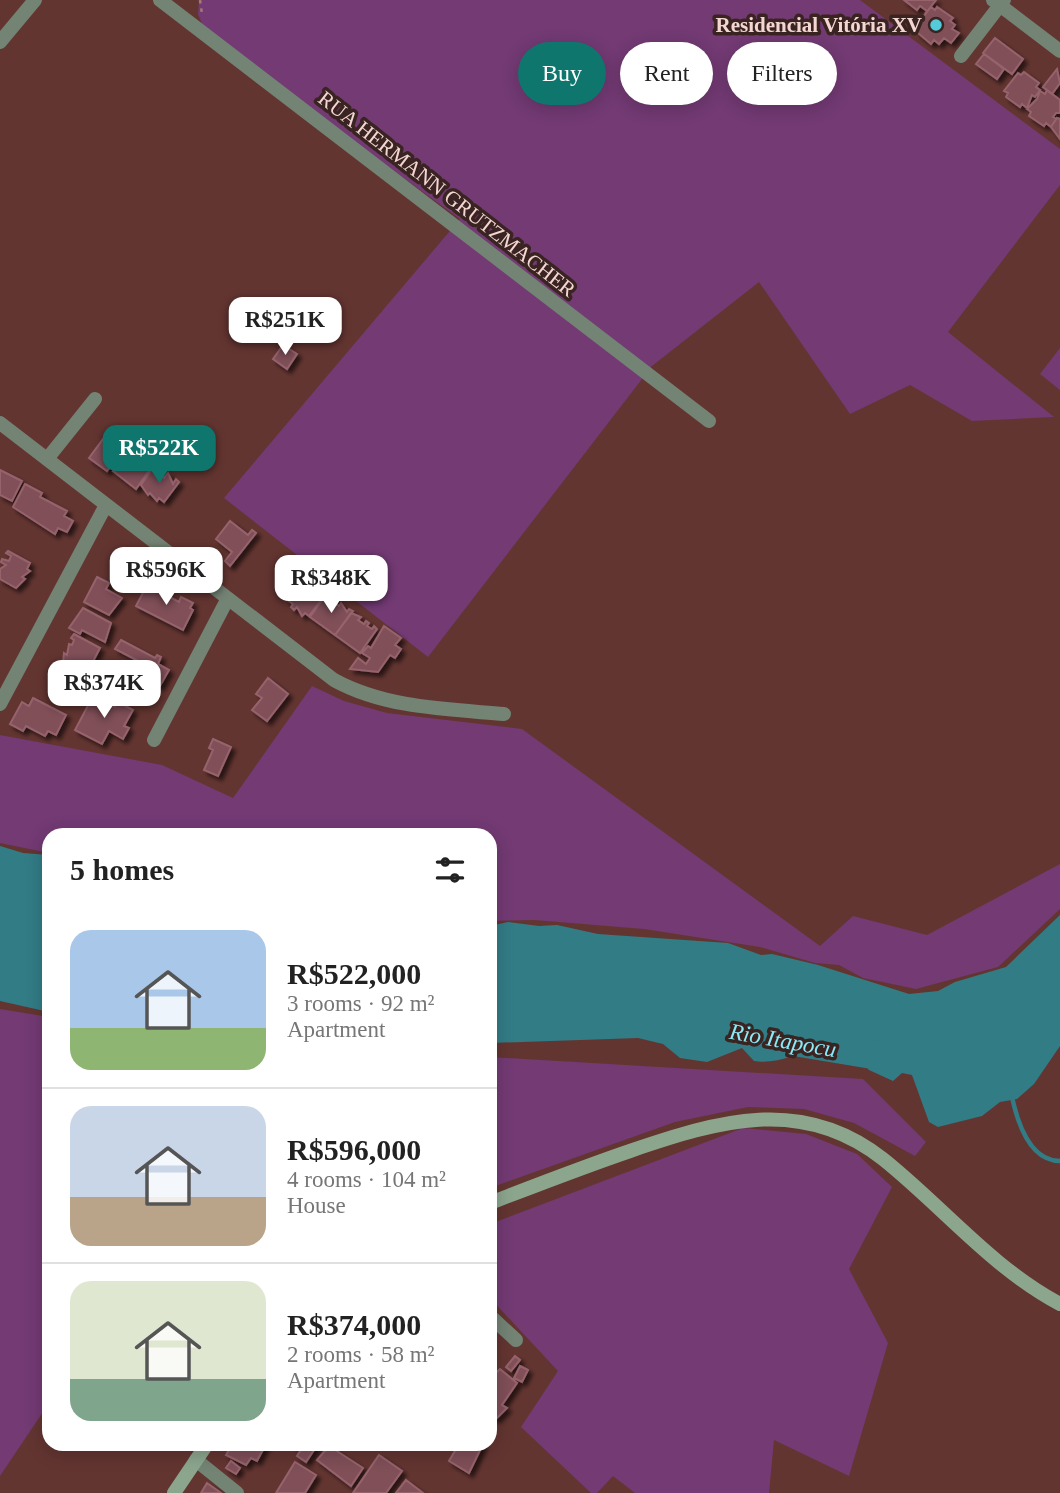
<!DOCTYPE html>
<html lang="en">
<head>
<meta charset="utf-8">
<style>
  :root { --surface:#fff; --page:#f6f6f6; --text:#222; --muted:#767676; --line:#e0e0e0; --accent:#0f766e }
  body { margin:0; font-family:"Times New Roman",serif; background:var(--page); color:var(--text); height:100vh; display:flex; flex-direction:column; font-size:26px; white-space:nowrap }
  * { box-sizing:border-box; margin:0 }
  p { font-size:23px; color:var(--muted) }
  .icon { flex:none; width:38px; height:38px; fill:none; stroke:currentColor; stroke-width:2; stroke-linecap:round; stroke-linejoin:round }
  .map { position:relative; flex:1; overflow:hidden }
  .sheet { position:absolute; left:42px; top:828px; width:455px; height:623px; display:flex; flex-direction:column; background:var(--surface); border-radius:21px; box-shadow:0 4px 18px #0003 }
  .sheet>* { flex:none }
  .guide { position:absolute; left:518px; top:42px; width:436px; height:63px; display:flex; gap:14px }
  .price { position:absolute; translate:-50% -60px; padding:0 16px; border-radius:14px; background:#fff; color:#222; font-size:23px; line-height:46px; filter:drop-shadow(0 2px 4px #0008) }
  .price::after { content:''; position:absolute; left:50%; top:42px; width:21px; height:16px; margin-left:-10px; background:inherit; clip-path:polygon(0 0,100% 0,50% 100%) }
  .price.active { background:var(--accent); color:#fff }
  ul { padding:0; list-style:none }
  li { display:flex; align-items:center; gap:21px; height:175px; padding:0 28px }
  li+li { border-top:2px solid var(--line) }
  li span { display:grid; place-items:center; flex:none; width:196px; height:140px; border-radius:21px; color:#555 }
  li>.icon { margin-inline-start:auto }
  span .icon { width:84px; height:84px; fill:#fffc; stroke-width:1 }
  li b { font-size:30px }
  h2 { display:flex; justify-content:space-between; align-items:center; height:84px; padding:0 28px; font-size:30px }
  .tag { padding:0 24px; border-radius:32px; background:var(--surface); box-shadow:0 4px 18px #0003; font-size:24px; line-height:63px }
  .tag.active { background:var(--accent); color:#fff }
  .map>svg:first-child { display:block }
  .green { fill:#733a74 }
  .water { fill:#327c86 }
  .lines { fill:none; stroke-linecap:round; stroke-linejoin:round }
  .stream { stroke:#327c86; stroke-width:4.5 }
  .river { stroke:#327c86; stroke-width:28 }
  .building { fill:#804f59; stroke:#96636d; stroke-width:2; filter:url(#shadow) }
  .path { stroke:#a27b77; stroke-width:2.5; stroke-dasharray:3.5 5; stroke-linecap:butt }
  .minor { stroke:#738374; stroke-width:14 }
  .secondary { stroke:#8ca68e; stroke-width:14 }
  .poi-dot { fill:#53cbda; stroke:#3a2422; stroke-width:2.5 }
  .labels { text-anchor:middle; stroke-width:7; stroke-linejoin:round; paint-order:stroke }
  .poi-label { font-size:21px; font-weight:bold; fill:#f4d7d3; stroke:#3a2422; text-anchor:end }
  .street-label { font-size:21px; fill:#f4d7d3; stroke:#3a2422 }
  .water-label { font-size:23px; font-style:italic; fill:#8beaf7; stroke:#3a2422 }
</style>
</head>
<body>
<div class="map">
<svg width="1060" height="1493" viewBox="0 0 1060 1493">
  <defs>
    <filter id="shadow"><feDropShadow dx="4" dy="4" stdDeviation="2" flood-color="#0009"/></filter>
  </defs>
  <rect width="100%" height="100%" fill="#633531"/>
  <!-- green -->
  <path class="green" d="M199,0h661l200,149v36l-112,147 106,85 -82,4 -62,-36 -60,29 -91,-132 -107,84 -224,291 -204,-159 236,-279 -254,-185 -8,-20z
    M1060,348v42l-20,-16z
    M312,686l32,15 43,12 135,16 298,217 33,-30 74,19 133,-71v45l-62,58 -82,22 -53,-11 -24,-13 -24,-2 -55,-16 -116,-18 -110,-9 -44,1v-86h-441v18l-49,-10v-108l162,30 71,33z
    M0,1009l49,8v386l-49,73z
    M490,1057l373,22 63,63 -11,14 -61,-33 -50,-14 -56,-2 -73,15 -185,66z
    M743,1128l63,6 51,20 35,33 -43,82 39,74 -39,133 -75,-36 -5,53h-134l-22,-17 -16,17h-6l-70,-66 37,-56 -68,-73v-74z"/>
  <!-- water -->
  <path class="water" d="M0,846l23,7 26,2v157l-49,-11z
    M1060,915v131l-26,38 -17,15 -17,3 -18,14 -44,11 -9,-5 -17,-47 -10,-2 -9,8 -24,-11 -20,-25h-12l-2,-6 -3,2 4,8 -4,5c-23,-9 -51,12 -78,7l-12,-13 -35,14 -27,-4 -17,-14 -25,-6 -148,5v-117l18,-4 31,4 18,-1 41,9 130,9 33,12 11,-1 46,11 91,29 29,-3 17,-9 51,-15z"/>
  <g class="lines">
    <!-- stream -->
    <path class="stream" d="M1012,1097c5,23 17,64 48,64"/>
    <!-- river -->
    <path class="river" d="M800,1043l72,12 19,-1"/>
  </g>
  <!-- building -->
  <path class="building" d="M904,0h32l-11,14 2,-3 -7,-5 -3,4z
    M931,7l4,3 2,-3 16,11 -3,3 5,4 -3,4 7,4 -8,10 -7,-5 -5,6 -5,-4 -3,4 -13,-11 -2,-7z
    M995,38l28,21 -11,15 -29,-21z
    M984,54l20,15 -7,10 -21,-15z
    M1057,69l3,14 -8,11 -9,-7z
    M1024,72l15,11 -3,4 4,3 -5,7 -3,-2 -5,13 -5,-4 -2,3 -14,-10 2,-4 -4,-2 14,-18 3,2z
    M1047,90l13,10v13h-4l-3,4 3,2 -5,8 -5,-4 -2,3 -15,-10 2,-4 -4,-3 10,-10 3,-8 5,3z
    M1057,118l3,1v20l-9,-12z
    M283,345l14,9 -10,15 -14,-10z
    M112,427l18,13 -23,31 -18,-13z
    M130,448l23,17 -17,24 -23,-18z
    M159,468l3,1 -1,6 3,3 4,-5 5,11 3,-5 3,3 -15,20 -5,-4 -2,3 -7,-8 -2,2 -7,-10 11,-16 4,3z
    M0,470l22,11 -10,20 -12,-6z
    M25,484l17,9 -2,4 27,14 -3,5 9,5 -6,11 -9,-4 -3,6 -42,-27z
    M230,521l18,14 4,-5 4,3 -26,33 -5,-5 7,-9 -16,-13z
    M8,551l22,12 -3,6 3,2 -8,6 3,2 -9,9 -16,-9v-10l6,-4 -5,-3 1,-3 7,2 2,-5 -5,-3z
    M97,577l12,6 -3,6 16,9 -13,17 -25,-13z
    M308,577l5,4 -6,8 3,3 4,-4 3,2 -4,5 6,5 5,-4 -15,20 -4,-3 -3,3 -5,-9 -3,3 -3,-3 2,-3 -7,-5 13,-16 3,2z
    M147,585l32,17 2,-5 12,6 -3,5 3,2 -10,20 -47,-24z
    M325,596l5,4 3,-3 3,2 -2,3 5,4 2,-3 6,9 2,-3 4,2 -18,24 -25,-18z
    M83,608l28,15 -6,19 -23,-12 -2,4 -11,-6z
    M351,613l10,4 -3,3 6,4 2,-3 3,2 -2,3 5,3 2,-3 3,3 -17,24 -25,-18z
    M384,626l17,12 -6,7 6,4 -6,9 -5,-3 -12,17 -28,-3 8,-11 8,6 4,-6 -8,-5 6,-7 3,2z
    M74,634l26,14 -14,27 -23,-12 1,-10 3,2 2,-11 3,1 2,-5 -3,-2z
    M121,640l34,18 2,-3 4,2 -3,7 11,6 -9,16 -24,-13 6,-10 -27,-14z
    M268,678l20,16 -21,27 -15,-11 10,-12 -6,-4z
    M93,696l22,11 3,-5 15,8 -9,16 5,2 -6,11 -14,-8 -7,13 -27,-14z
    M33,698l33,17 -10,20 -8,-4 -3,5 -19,-10 -3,5 -13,-7 12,-22 7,4z
    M213,739l18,8 -13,29 -14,-6 9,-20 -4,-2z
    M515,1356l5,4 -9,11 -5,-4z
    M520,1366l8,4 -6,12 -8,-4z
    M500,1369l17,14 -15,22 5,3 -11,11 -6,-5v-36z
    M236,1444h30l-9,17 -6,-3 -5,7 -20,-10 6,-10z
    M297,1444h21l-12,18 -9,-6 3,-5 -5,-3z
    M459,1444h24l-14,29 -20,-12z
    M329,1446l34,22 -12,18 -34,-26z
    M379,1455l23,16 -16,22h-33z
    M231,1461l9,7 -4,6 -10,-6z
    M295,1462l21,13 -11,18h-29z
    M406,1480l17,13h-27z
    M207,1483l14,10h-20z"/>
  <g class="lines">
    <!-- path -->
    <path class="path" d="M200,0l2,14"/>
    <!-- minor -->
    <path class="minor" d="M160,0l549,421
      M993,0l67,51
      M0,42l35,-42
      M961,56l43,-56
      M0,423l334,257c51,28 112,29 170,34
      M47,459l48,-60
      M0,704l106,-199
      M154,740l73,-140
      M490,1316l26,24
      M196,1460l41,33"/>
    <!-- secondary -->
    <path class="secondary" d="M490,1203c47,-18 93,-36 140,-52 88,-30 172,-56 253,8 59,47 109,109 177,145
      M174,1493l33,-49"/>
  </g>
  <!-- markers -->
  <circle class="poi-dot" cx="936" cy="25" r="7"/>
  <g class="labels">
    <!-- poi labels -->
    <g class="poi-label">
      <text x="922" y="32">Residencial Vitória XV</text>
    </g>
    <!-- street labels -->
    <g class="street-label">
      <text transform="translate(447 194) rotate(38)" y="7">RUA HERMANN GRUTZMACHER</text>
    </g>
    <!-- water labels -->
    <g class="water-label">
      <text transform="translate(783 1040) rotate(10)" y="8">Rio Itapocu</text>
    </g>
  </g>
</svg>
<b class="price" style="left:285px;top:357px">R$251K</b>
<b class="price active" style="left:159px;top:485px">R$522K</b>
<b class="price" style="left:166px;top:607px">R$596K</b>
<b class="price" style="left:331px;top:615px">R$348K</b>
<b class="price" style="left:104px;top:720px">R$374K</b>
<div class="guide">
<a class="tag active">Buy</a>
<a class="tag">Rent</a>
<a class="tag">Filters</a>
</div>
<section class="sheet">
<h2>5 homes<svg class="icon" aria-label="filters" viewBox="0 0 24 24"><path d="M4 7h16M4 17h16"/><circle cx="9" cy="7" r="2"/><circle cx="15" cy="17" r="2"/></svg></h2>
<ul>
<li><span style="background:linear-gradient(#a9c7e8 70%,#8fb573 0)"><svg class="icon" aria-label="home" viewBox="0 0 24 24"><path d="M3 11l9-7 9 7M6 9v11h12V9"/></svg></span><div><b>R$522,000</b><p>3 rooms · 92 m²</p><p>Apartment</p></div></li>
<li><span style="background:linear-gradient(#c9d6e8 65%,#b9a48a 0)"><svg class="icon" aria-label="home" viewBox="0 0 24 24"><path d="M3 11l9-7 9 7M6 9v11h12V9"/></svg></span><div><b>R$596,000</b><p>4 rooms · 104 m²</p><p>House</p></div></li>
<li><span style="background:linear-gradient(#dfe7d0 70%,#7fa58c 0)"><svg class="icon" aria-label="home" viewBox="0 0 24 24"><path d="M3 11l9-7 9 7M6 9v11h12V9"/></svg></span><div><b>R$374,000</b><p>2 rooms · 58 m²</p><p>Apartment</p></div></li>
</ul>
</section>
</div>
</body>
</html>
